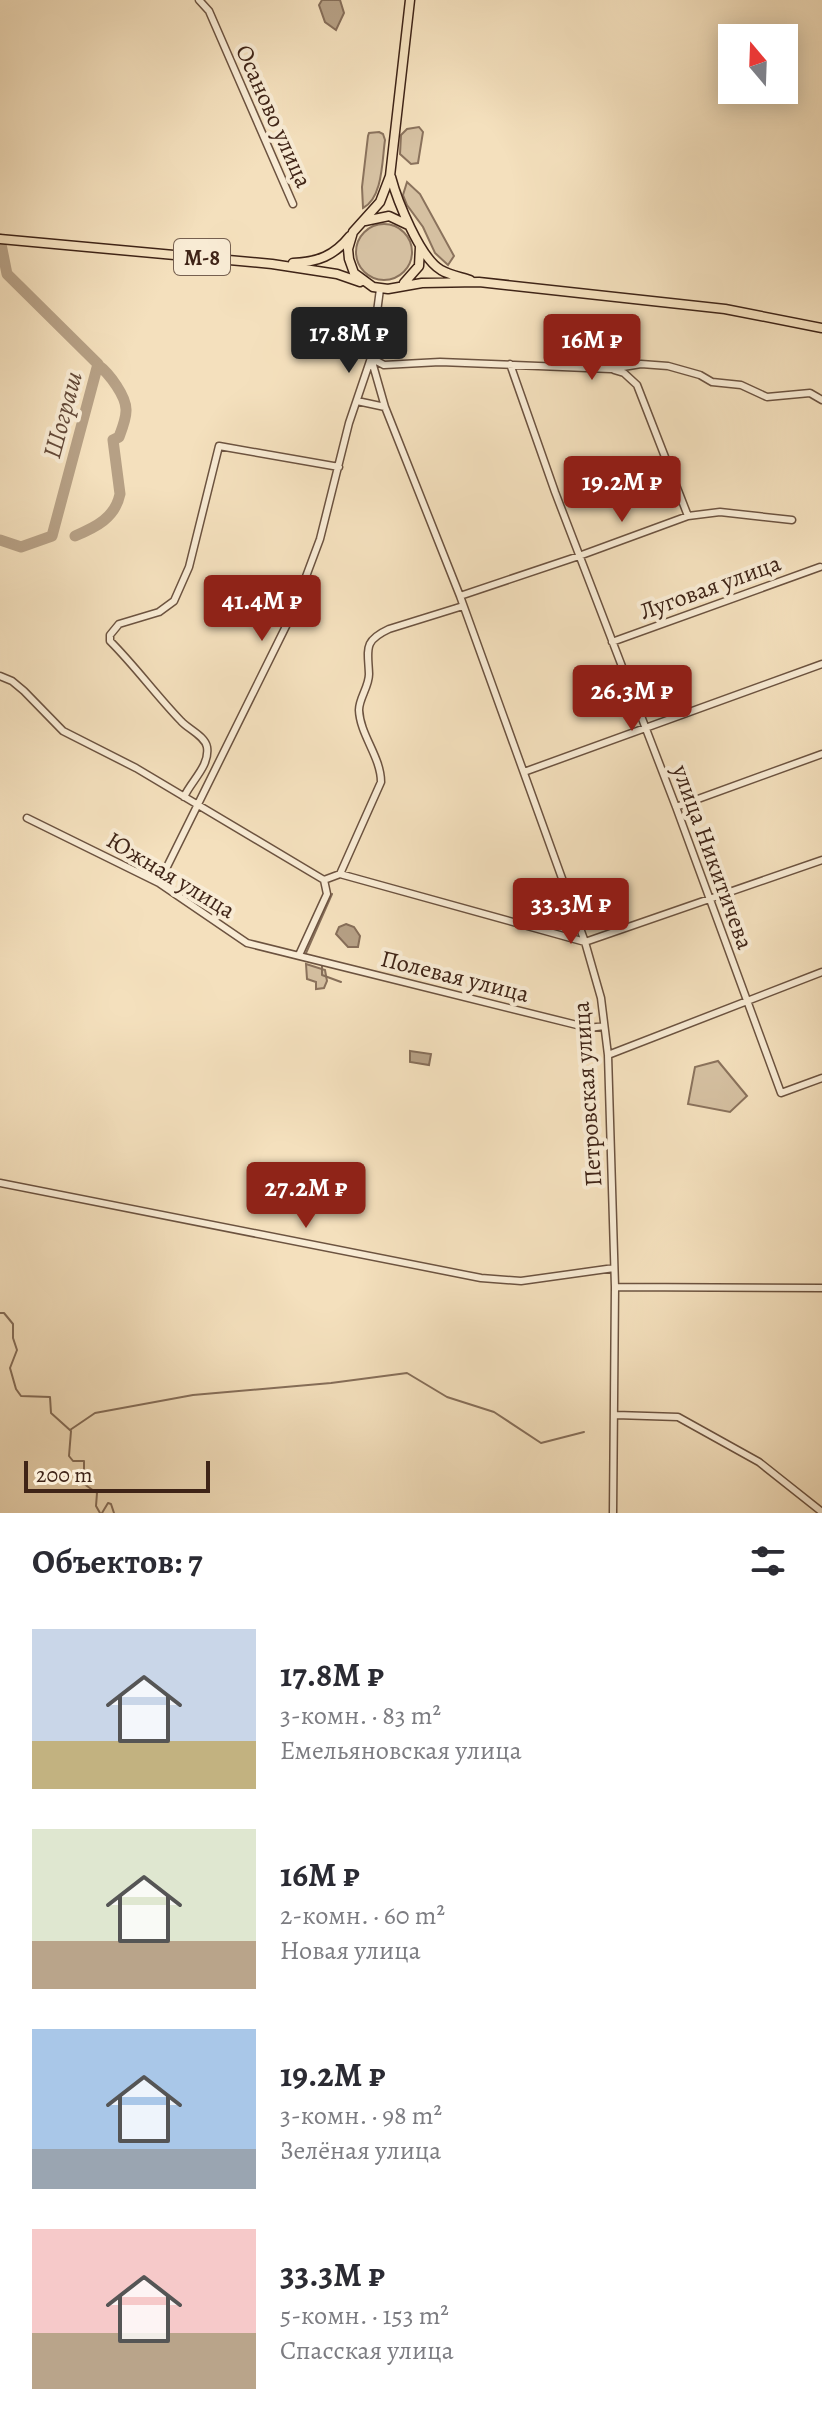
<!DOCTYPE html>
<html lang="ru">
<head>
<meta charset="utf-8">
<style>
  :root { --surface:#fff; --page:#f2f2f3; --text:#2b2b33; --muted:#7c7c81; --accent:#8f2418 }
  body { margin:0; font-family:Alegreya,serif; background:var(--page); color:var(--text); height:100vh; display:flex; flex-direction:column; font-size:30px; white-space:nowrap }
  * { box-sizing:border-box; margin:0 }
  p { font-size:26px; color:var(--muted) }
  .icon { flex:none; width:44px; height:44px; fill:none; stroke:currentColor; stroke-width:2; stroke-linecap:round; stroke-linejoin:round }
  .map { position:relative; height:1513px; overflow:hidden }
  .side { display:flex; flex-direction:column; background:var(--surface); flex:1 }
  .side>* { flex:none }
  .needle { width:52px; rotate:341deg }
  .tools { position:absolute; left:718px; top:24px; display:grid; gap:16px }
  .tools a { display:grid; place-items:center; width:80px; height:80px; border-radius:0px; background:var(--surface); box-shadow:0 4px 20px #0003; font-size:40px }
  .scale { position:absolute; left:24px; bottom:20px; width:186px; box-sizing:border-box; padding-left:8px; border:4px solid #3f2417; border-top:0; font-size:22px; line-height:28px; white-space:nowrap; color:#3f2417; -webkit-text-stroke:6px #f8ebd4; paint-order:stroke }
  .price { position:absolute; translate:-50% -68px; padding:0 18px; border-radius:8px; background:var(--accent); color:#fff; font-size:26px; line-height:52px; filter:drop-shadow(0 2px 4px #0008) }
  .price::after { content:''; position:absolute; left:50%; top:48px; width:24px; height:18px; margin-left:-12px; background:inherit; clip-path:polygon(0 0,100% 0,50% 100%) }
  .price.current { background:#222; color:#fff }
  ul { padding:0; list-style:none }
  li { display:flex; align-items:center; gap:24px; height:200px; padding:0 32px }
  li span { display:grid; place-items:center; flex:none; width:224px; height:160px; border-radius:0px; color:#555 }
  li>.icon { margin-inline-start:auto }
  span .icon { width:96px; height:96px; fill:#fffc; stroke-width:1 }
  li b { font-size:34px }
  h2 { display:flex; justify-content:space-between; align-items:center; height:96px; padding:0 32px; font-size:34px }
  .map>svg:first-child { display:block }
  .green { fill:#d5c0a1; stroke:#8a725c; stroke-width:2 }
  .water { fill:#b6a085; stroke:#866e59; stroke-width:2 }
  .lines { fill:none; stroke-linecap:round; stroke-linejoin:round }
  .stream { stroke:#866e59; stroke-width:2 }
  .river { stroke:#b6a085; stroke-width:11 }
  .minor-casing { stroke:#6c5340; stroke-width:9 }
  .major-casing { stroke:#3f2417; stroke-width:11 }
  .minor { stroke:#f8ebd4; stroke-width:6 }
  .major { stroke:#f4e0bd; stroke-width:8 }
  .labels { text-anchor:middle; stroke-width:8; stroke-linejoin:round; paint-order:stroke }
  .shield { fill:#f8ebd4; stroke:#766050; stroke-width:2 }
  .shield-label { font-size:22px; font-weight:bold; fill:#3f2417 }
  .street-label { font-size:24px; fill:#3f2417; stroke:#f8ebd4 }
  .water-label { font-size:26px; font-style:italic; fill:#634938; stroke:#f8ebd4 }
</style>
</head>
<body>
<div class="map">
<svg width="822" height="1513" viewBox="0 0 822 1513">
  <rect width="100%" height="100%" fill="#f4e0bd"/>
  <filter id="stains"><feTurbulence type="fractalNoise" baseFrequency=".0025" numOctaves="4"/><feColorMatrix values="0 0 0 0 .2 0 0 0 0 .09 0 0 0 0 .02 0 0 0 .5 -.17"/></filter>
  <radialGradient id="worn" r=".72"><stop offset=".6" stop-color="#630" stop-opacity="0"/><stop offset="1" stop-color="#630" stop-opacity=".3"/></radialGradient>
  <!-- green -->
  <path class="green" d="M419,127l4,5 -5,31 -7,1 -11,-10 1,-19 6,-6z
    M379,132l4,2 2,6c-3,20 -2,58 -22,68l-1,-21 6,-51 1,-3z
    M407,182l13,12 34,62 -6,9 -13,-12 -12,-26 -16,-22 -4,-10z
    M356 252a28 28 0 1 1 56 0a28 28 0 1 1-56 0Z
    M306,964l19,6 2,11 -3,7 -8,1v-7l-9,-3z
    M718,1061l29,35 -17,16 -42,-8 7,-37z"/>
  <!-- water -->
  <path class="water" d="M322,0h18l4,13 -8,17 -11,-8 -6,-17z
    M346,924l8,3 6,9 -2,11h-10l-12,-13 3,-7z
    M410,1051l21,3 -2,11 -19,-3z"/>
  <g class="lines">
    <!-- stream -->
    <path class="stream" d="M306,953l26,-59
      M322,965v10l19,7
      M0,1313h4l9,11v14l4,12 -7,18 6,21 5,7 29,1 1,16 20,18 -2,25 4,5h11v23l13,9 -1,13 4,7
      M70,1430l25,-17 98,-18 138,-12 76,-10 40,24 47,15 47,31 43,-11
      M102,1513l6,-10 3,1 3,9"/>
    <!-- river -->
    <path class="river" d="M0,239l7,35 91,90 -46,172 -31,11 -21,-7
      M75,536c21,-9 40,-18 45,-42l-7,-54 6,-3c3,-8 7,-18 7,-26 1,-14 -17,-38 -28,-46"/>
    <!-- minor casing -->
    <g class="minor-casing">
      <path id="minor" d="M199,0l10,11 84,193
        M380,289l-9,69 14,49 75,189 125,346 16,56 7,57 7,232 -2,226
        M371,358l13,7 56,-3 171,7 30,-5 27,2 32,9 12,7 29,3 26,12 43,-4 12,7
        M510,364l45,128 121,315 105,286 41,-15
        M614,370l10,3 13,12 51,131
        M357,401l28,6
        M460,596l119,-40 109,-40 32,-4 72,8
        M612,642l208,-75
        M0,676l12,5 12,10 39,40 73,37 188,112 16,-6 245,68 237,-82
        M524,772l298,-108
        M184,797c7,-16 26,-31 23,-50 -2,-11 -19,-18 -26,-26 -25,-26 -46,-55 -71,-80v-6l9,-11 40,-12 15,-11 15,-34 30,-121 120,21
        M676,807l146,-53
        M27,818l132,65 88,60 342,85 15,-2
        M340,874l41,-92c0,-25 -21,-47 -22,-72 0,-12 10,-23 10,-36 -1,-25 -6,-33 20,-45l74,-23
        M159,883l133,-269 28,-75 29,-116 22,-65
        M299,955l28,-61 -3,-14
        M608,1055l214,-83
        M0,1183l481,95 40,3 93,-13
        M615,1287l207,1
        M616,1415l62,2 81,45 63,50"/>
    </g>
    <!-- major casing -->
    <g class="major-casing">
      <path id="major" d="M410,0l-20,176 -10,26 -27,30 -5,17 1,10 5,14 19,14 15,2 34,-6 57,-1 246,27 97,19
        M391,177c6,23 29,81 50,93 8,5 20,7 29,10
        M365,221l24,-5 19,9
        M0,239l272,25 65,10 23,8
        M293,263c25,-1 41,-7 57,-27
        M404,283l15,-17 1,-19"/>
    </g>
    <!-- minor -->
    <use href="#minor" class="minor"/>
    <!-- major -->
    <use href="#major" class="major"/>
  </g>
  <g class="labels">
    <!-- shield labels -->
    <rect class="shield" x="174" y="239" width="56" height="36" rx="6"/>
    <g class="shield-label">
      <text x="202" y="265">М-8</text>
    </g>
    <!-- street labels -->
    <g class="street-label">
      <text transform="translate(274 116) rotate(66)" y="8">Осаново улица</text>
      <text transform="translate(710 587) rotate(-20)" y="8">Луговая улица</text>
      <text transform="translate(713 857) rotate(70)" y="8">улица Никитичева</text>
      <text transform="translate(171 875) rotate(31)" y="8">Южная улица</text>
      <text transform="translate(455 976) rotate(14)" y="8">Полевая улица</text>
      <text transform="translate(587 1094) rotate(-94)" y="8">Петровская улица</text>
    </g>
    <!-- water labels -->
    <g class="water-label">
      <text transform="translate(62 415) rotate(-75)" y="9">Шограш</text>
    </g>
  </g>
  <rect width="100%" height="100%" filter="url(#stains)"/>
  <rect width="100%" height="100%" fill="url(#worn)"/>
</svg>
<div class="tools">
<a><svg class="needle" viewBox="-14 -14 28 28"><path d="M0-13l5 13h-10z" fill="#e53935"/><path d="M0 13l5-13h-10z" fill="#7c7c81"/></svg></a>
</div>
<div class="scale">200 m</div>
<b class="price current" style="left:349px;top:375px">17.8M ₽</b>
<b class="price" style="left:592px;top:382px">16M ₽</b>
<b class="price" style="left:622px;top:524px">19.2M ₽</b>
<b class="price" style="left:262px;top:643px">41.4M ₽</b>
<b class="price" style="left:632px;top:733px">26.3M ₽</b>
<b class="price" style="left:571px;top:946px">33.3M ₽</b>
<b class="price" style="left:306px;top:1230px">27.2M ₽</b>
</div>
<section class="side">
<h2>Объектов: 7<svg class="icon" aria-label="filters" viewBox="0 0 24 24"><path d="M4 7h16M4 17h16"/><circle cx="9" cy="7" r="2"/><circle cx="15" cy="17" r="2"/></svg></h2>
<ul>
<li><span style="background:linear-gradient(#c9d6e8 70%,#c2b280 0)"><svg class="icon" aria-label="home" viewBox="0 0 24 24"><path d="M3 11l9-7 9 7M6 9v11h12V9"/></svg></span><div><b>17.8M ₽</b><p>3-комн. · 83 m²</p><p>Емельяновская улица</p></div></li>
<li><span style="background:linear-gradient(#dfe7d0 70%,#b9a48a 0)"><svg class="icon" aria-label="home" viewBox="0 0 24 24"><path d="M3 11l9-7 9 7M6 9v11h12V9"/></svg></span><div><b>16M ₽</b><p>2-комн. · 60 m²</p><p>Новая улица</p></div></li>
<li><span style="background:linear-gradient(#a9c7e8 75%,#9aa5b1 0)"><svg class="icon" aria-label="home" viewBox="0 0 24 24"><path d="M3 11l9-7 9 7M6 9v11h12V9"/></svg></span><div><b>19.2M ₽</b><p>3-комн. · 98 m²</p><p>Зелёная улица</p></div></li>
<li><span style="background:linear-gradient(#f6c9c9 65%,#b9a48a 0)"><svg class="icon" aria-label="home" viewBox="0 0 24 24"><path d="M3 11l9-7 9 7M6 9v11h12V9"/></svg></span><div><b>33.3M ₽</b><p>5-комн. · 153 m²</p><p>Спасская улица</p></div></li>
</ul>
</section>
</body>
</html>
